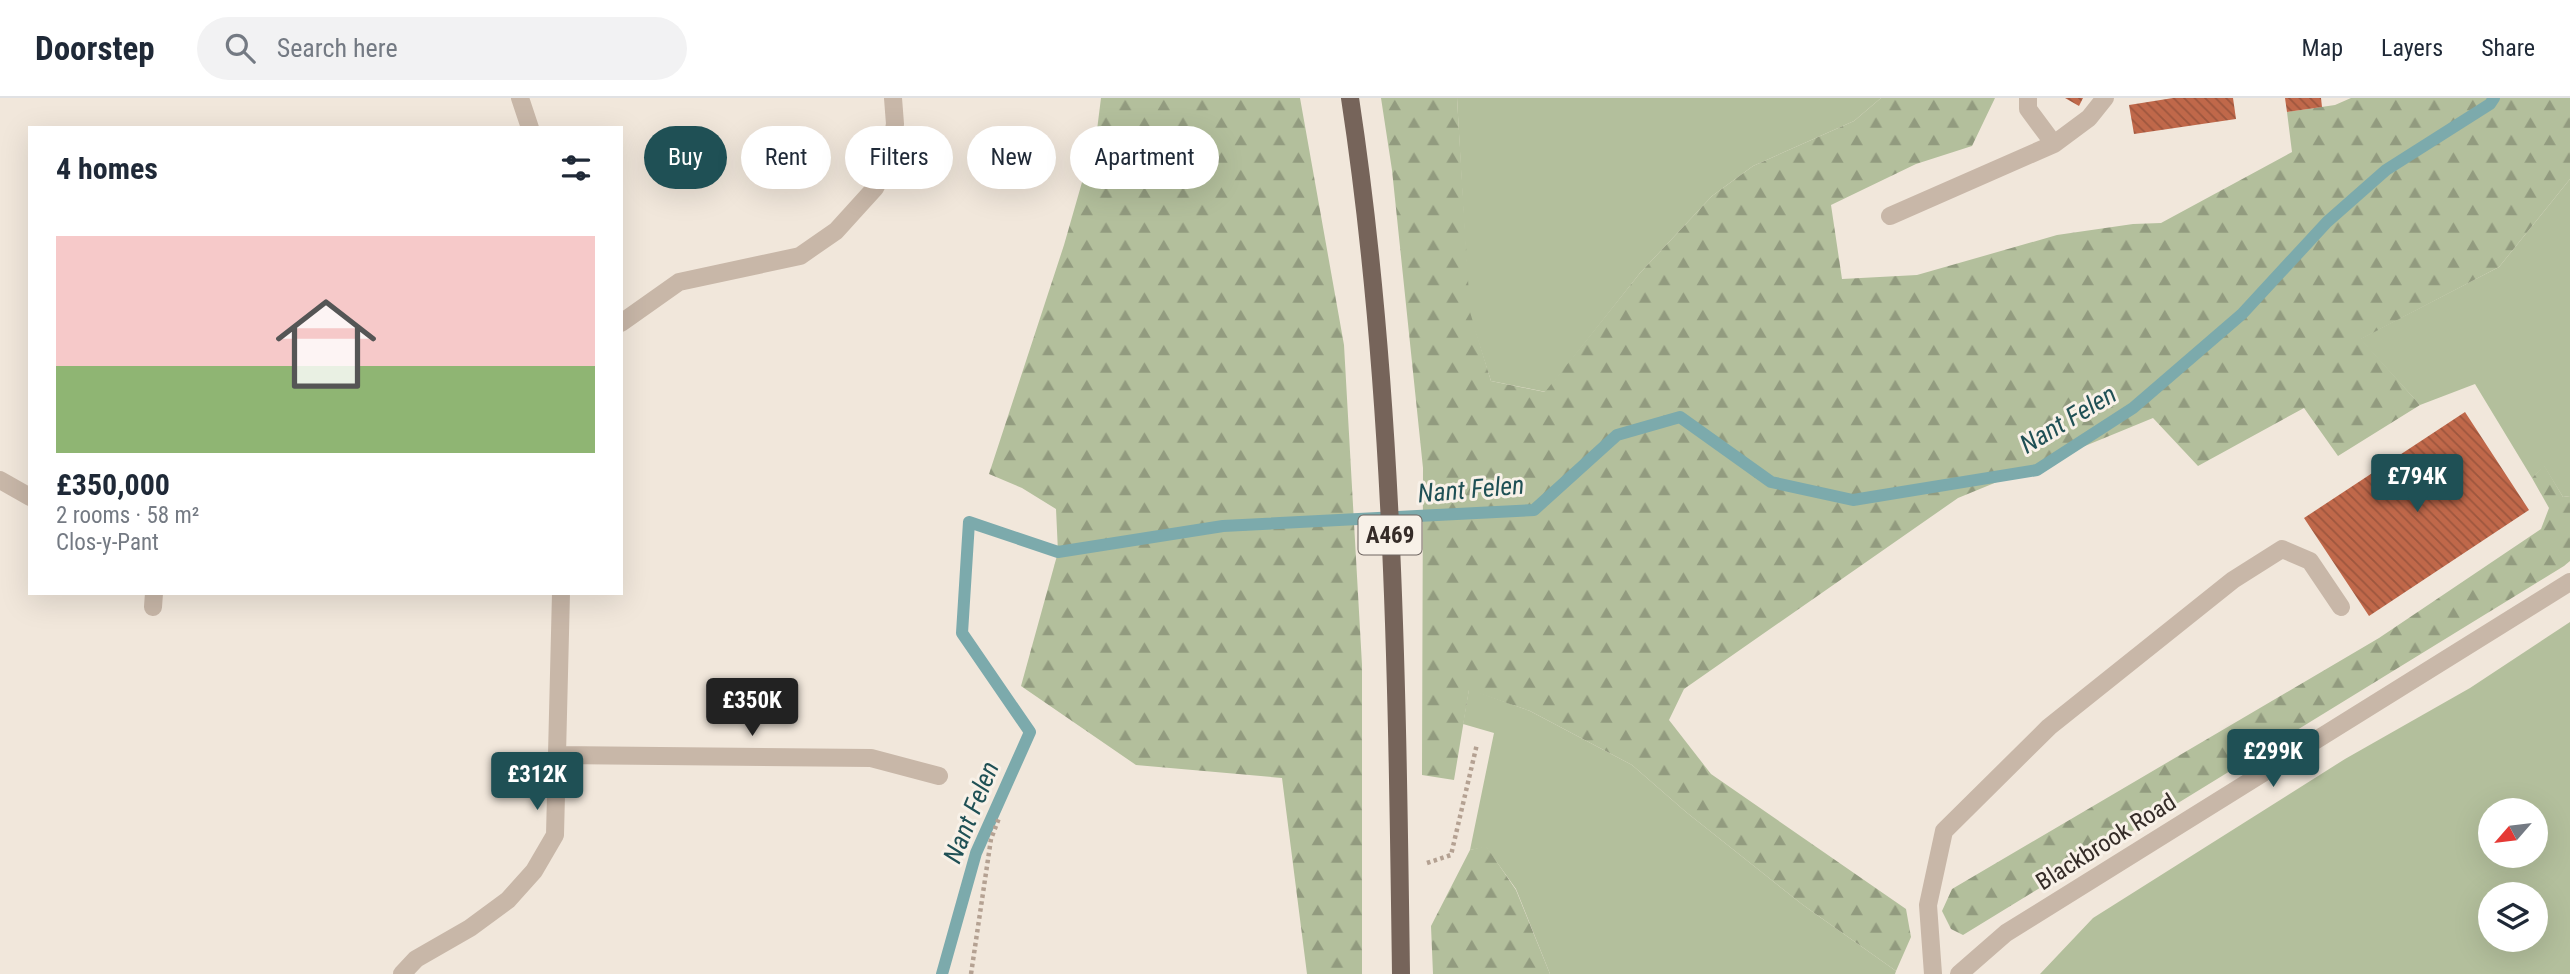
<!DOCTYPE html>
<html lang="en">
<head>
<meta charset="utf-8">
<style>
  :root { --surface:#fff; --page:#f2f2f3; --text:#1f2937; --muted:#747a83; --line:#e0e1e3; --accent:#1f5055 }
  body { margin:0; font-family:"Roboto Condensed",sans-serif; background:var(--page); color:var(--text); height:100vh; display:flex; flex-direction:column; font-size:26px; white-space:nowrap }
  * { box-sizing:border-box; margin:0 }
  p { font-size:23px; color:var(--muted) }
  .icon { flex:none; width:38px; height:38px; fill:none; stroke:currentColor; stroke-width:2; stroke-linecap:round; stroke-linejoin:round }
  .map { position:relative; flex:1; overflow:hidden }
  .panel { position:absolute; left:28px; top:28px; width:595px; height:469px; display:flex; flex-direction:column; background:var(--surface); border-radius:0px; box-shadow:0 7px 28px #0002 }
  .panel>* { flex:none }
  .top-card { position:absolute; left:644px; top:28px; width:665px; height:63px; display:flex; gap:14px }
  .needle { width:46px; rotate:242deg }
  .controls { position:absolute; left:2478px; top:700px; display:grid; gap:14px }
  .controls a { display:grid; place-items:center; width:70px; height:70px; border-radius:50%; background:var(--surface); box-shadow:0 7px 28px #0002; font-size:35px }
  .price { position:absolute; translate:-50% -60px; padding:0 16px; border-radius:7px; background:var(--accent); color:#fff; font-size:23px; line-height:46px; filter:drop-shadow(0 2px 4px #0008) }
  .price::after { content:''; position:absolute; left:50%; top:42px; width:21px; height:16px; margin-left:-10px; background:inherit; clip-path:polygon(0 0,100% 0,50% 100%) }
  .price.active { background:#222; color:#fff }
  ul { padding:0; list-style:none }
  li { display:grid; align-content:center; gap:14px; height:371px; padding:0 28px }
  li+li { border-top:2px solid var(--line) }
  li span { display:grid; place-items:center; height:217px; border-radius:0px; color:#555 }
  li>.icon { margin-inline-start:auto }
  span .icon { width:126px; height:126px; fill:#fffc; stroke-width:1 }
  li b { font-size:30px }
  h2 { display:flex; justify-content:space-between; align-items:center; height:84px; padding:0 28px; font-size:30px }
  .tag { padding:0 24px; border-radius:32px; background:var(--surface); box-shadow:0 7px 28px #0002; font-size:24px; line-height:63px }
  .tag.active { background:var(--accent); color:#fff }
  header { display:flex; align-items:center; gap:42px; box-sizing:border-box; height:98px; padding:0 35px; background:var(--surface); border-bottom:2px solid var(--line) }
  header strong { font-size:33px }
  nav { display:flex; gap:38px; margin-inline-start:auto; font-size:24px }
  .search { width:490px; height:63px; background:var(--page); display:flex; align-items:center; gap:18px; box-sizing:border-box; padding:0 24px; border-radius:38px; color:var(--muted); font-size:26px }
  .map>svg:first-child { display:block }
  .green { fill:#b3bf9c; fill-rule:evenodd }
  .forest { fill:url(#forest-firs) }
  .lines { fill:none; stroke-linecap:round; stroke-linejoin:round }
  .stream { stroke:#7caaac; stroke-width:12 }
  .building { fill:url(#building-back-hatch) }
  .path { stroke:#b4a192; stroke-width:4.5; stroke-dasharray:3.5 3.5; stroke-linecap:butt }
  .lane { stroke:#c8b7a8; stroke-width:18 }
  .street { stroke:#c8b7a8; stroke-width:18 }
  .primary { stroke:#76645a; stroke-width:18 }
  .labels { text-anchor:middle; stroke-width:6; stroke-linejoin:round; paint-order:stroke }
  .shield { fill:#f8f1e8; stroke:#706762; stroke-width:2 }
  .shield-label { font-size:23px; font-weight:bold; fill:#352c28 }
  .street-label { font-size:24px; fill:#352c28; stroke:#f8f1e8 }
  .water-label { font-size:26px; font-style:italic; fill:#1f5055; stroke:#f8f1e8 }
</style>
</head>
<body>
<header>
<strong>Doorstep</strong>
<div class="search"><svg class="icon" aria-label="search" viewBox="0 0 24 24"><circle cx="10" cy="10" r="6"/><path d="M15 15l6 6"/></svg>Search here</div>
<nav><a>Map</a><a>Layers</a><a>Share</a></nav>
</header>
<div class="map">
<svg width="2570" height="876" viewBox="0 0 2570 876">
  <defs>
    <pattern id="forest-firs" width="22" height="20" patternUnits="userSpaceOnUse" patternTransform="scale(1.75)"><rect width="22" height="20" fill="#b3bf9c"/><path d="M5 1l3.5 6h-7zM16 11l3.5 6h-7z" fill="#929b7f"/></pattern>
    <pattern id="building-back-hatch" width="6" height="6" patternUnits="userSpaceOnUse" patternTransform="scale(1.75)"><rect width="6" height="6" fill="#c0684a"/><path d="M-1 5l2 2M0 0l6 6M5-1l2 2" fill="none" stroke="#9d563e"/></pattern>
  </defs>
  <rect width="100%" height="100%" fill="#f1e7db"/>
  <!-- green -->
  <path class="green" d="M1457,0h424l-27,23 -101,45 -41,30 -72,77 -94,119 -55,-11 -22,-69z
    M2570,81v317l-7,1 -19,-31 -12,12 -57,-94 -55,21 -60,-66 139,-72z
    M2570,524v352h-530l53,-56 252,-159 125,-71zM2536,712v46h-46v-46zM2536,796v46h-46v-46z
    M1469,591l61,22 102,54 54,47 117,93 93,66 -1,3h-345l-34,-85 -30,-42 -16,3 24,-117 -31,-9z"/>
  <!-- forest -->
  <path class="forest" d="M1101,0h199l44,247 18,320v309h-55l-25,-196 -146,-13 -115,-79 37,-134 -2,-43 -34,-21 -33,-14 75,-229 33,-115z
    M1381,0h76l13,214 21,69 54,11 95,-119 72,-77 41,-30 101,-45 27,-23h114l-23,48 -56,18 -85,41 11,74 75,-4 140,-40 76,-11 28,-1 131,-71 -5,-40 48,-7 16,-7h219v81l-71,88 -138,72 59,66 -82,51 -34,-48 -106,58 -45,-48 -195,80 -274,191 -15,31 42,54 195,135 5,28 -15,34 -93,-66 -117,-93 -54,-47 -102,-54 -61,-21 -15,90 -32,-5 1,-307 -31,-298z
    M2544,367l19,32 7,-1v65l-6,5 -601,369 -12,-6 -9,-18 10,-22 427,-251 162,-109 8,-21 -17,-30z
    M1486,748l30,44 34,84h-117l-2,-48 39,-76z"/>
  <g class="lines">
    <!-- stream -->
    <path class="stream" d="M942,876l34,-121 54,-121 -68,-99 7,-111 89,30 165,-26 311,-16 83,-75 63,-18 91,65 82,18 184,-30 96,-62 109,-94 85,-92 59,-52 104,-66 4,-6"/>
  </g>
  <!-- building -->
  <path class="building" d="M2065,0h18l-4,8z
    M2173,0h60l3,21 -102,15 -5,-29z
    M2285,0h36l1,9 -35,5z
    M2465,314l64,98 -160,106 -65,-98z"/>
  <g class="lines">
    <!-- path -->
    <path class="path" d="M1427,765l24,-8 26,-111
      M971,876l20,-135 8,-21"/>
    <!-- lane -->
    <path class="lane" d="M520,0l10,30
      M2028,0v11l26,35
      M1890,118l164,-72 35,-26 16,-20
      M1933,876l-5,-69 16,-74 105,-104 184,-147 49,-31 28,12 31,46"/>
    <!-- street -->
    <path class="street" d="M621,225l58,-41 121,-26 36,-25 39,-43 13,-26 7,-38 -2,-26
      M0,382l30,17
      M153,509l1,-14
      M557,657l314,3 68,18
      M402,876l14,-15 54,-31 38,-28 26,-29 21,-36 6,-242
      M1959,876l47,-41 564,-351"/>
    <!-- primary -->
    <path class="primary" d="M1350,0c44,289 47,584 51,876"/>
  </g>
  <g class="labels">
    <!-- shield labels -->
    <rect class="shield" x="1358.5" y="417.5" width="63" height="39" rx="5"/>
    <g class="shield-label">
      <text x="1390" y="445">A469</text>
    </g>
    <!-- street labels -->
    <g class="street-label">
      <text transform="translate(2106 744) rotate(-32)" y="8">Blackbrook Road</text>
    </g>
    <!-- water labels -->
    <g class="water-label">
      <text transform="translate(2068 321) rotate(-31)" y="9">Nant Felen</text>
      <text transform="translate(1471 391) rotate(-5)" y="9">Nant Felen</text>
      <text transform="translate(971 714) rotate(-68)" y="9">Nant Felen</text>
    </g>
  </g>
</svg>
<div class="controls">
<a><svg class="needle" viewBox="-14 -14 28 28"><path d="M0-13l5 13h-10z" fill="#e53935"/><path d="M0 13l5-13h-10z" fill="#747a83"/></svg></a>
<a><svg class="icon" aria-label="layers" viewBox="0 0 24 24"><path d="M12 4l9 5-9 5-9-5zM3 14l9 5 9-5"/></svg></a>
</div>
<b class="price" style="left:2417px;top:416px">£794K</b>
<b class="price active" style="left:752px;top:640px">£350K</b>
<b class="price" style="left:2273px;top:691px">£299K</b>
<b class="price" style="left:537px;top:714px">£312K</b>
<div class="top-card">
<a class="tag active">Buy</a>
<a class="tag">Rent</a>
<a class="tag">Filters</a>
<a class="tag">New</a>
<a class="tag">Apartment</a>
</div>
<section class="panel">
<h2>4 homes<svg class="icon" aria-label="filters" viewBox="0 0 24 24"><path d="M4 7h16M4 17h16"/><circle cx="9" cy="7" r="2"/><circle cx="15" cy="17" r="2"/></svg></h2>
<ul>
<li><span style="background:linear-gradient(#f6c9c9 60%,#8fb573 0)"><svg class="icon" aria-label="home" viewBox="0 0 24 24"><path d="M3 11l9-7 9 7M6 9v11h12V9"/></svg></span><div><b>£350,000</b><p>2 rooms · 58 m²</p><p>Clos-y-Pant</p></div></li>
</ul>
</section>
</div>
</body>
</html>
